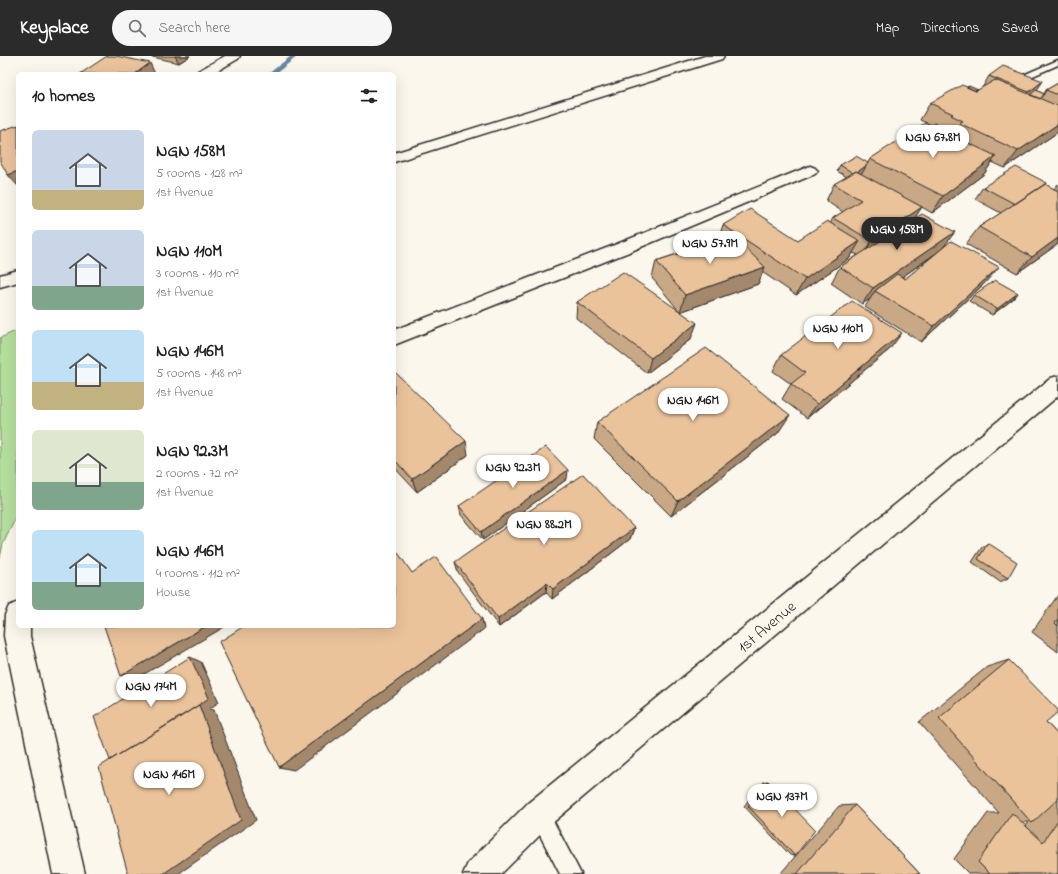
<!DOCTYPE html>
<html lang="en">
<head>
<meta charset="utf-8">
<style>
  :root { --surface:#fff; --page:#f6f6f6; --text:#222; --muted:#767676; --accent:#2b2b2b }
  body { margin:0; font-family:"Indie Flower",sans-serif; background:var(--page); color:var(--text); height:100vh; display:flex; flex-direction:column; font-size:15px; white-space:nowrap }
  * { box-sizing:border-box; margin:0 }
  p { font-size:13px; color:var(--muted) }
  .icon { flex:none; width:22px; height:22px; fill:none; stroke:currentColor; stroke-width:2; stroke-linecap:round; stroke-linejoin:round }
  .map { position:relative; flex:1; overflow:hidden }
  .side { position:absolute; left:16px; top:16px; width:380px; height:556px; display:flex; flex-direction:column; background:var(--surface); border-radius:6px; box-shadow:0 4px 16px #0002 }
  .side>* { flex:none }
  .price { position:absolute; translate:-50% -34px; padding:0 9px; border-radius:14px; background:#fff; color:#222; font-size:13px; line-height:26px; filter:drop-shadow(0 1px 2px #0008) }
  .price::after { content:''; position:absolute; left:50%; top:24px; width:12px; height:9px; margin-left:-6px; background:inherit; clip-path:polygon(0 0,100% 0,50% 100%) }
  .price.selected { background:var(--accent); color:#fff }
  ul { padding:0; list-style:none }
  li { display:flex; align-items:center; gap:12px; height:100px; padding:0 16px }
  li span { display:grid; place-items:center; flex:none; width:112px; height:80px; border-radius:6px; color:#555 }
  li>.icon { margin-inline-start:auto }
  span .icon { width:48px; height:48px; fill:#fffc; stroke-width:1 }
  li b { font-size:17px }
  h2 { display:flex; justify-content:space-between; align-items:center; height:48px; padding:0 16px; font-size:17px }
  header { display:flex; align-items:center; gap:24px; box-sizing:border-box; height:56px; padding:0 20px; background:var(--accent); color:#fff }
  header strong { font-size:19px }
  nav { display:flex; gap:22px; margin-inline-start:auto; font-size:14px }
  .search { width:280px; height:36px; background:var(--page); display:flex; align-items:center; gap:10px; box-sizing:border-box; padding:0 14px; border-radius:22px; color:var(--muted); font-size:15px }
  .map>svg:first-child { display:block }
  .green { fill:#b5df9c; stroke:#708564 }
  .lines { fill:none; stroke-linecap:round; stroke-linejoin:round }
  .stream { fill:#66889f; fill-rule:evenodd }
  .lane-casing { stroke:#2b2b2b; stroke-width:3 }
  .street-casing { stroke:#2b2b2b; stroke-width:3 }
  .secondary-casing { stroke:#2b2b2b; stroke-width:3 }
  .primary-casing { stroke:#2b2b2b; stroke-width:3 }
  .lane { fill:#fbf7ec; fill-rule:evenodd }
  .street { fill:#fbf7ec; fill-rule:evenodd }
  .secondary { fill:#fbf7ec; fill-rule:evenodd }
  .primary { fill:#fbf7ec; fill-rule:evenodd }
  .wall { fill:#c9a885; stroke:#2b2b2b; fill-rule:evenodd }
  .shaded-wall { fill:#a4886c; stroke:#2b2b2b }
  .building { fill:#eac39b; stroke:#2b2b2b }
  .labels { text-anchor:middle; stroke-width:3; stroke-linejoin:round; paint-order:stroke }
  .street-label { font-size:16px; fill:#2b2b2b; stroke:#fbf7ec }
</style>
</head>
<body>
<header>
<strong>Keyplace</strong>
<div class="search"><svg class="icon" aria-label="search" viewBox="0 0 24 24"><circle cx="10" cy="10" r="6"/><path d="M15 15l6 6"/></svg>Search here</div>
<nav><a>Map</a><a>Directions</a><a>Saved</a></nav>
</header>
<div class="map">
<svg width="1058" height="818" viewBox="0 0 1058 818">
  <rect width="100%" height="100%" fill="#fbf7ec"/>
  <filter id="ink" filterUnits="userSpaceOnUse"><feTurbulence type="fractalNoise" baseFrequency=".025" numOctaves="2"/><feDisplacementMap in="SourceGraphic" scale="8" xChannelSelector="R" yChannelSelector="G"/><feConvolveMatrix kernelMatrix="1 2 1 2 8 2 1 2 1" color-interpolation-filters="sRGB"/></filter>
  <g filter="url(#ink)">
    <!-- green -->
    <path class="green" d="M18,274v183l-15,31 -3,14v-220z"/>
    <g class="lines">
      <!-- stream -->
      <path class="stream" d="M291,0h7l-23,18h-7z"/>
      <!-- lane casing -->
      <g class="lane-casing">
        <path id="lane" d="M1058,4v5l-39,17h-6l-1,-2z
          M539,748l7,3 35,67h-21l-31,-60 3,-7z"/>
      </g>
      <!-- street casing -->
      <g class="street-casing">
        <path id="street" d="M225,0h15l-2,3 -26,15h-16l2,-3z
          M810,110l5,2 3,3 -3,3 -186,78 -235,93v-15l223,-86z
          M18,546v24h12v10l55,238h-32l-49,-238 1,-21 4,-9z"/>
      </g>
      <!-- secondary casing -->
      <g class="secondary-casing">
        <path id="secondary" d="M1058,320v20l-508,429 -49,49h-38l5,-11 60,-60 523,-425z"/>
      </g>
      <!-- primary casing -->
      <g class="primary-casing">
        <path id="primary" d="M705,0h19l-2,3 -328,103v-9z
          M18,214v12l-18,5v-12z"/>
      </g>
      <!-- lane -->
      <use href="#lane" class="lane"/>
      <!-- street -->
      <use href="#street" class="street"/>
      <!-- secondary -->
      <use href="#secondary" class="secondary"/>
      <!-- primary -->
      <use href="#primary" class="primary"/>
    </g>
    <!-- wall -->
    <path class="wall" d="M148,0h42l-11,7z
      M989,20l47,14 8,4 2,-4 12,-7v49l-53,36 -13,-6 -8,12 -52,39 -12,-7 -6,13 30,28 41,36 -64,59 -56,-35 5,-8 -8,5 -31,-21 9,-16 18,-12 -5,-2 -3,5 -54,37 -34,-23 -4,12 -78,28 -28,-34 4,-17 62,-21 5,-15 75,15 32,-16 3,-6 10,-6 -17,-11 8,-17 13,-7 -10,-6 3,-6 28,-2 2,-4 61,-34 -11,-5 10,-17 37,-16 11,3 4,-2zM937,197l-32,26 -3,-2z
      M1047,127l-1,2 8,4 4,-5v60l-41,29 -51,-29 13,-17 22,-14 -26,-14 8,-12z
      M1018,237l-5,6 -21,16 -23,-14 5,-6z
      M577,246l114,37 -44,34 -71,-55z
      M890,293l-83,69 -25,-19 9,-15 -18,-13 8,-16z
      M394,318l74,81 -51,37 -23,-25z
      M597,366l181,11 -107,83 -77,-77z
      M567,423l-84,61 -22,-25 -2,-9z
      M634,472l-4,11 -78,60 -6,-7 -47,35 -41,-55 -3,-10z
      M988,487l20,35 -8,4 -28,-20 10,-15z
      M1058,539v57l-26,-20z
      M1009,604l37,62 12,13v139h-89l-15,-15 34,-46h11l-80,-91 68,-55zM1022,766h7l-3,4z
      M768,725l27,75 -5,-1 -46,-49 20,-24z
      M855,749l65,69h-140l59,-68z"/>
    <!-- shaded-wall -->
    <path class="shaded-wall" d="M175,0h15l-11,7z
      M150,7l5,11h-20z
      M1043,25l-8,12 -14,11 8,-12z
      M1058,68v8l-53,36 13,-17z
      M996,100l-12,18 -52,39 11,-17z
      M866,110l-3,6 -12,7 3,-6z
      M18,115v15l-10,-11z
      M922,151l-11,17 -50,34 11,-17z
      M955,176l-13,17 -63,44 -4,-2 -5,8 -8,5 11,-16z
      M1058,182v6l-41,29 15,-16z
      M860,185l-10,17 -54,37 9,-16z
      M765,211l-7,17 -78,28 5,-17z
      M999,211l-14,16 -64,59 13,-16z
      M1018,237l-5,6 -21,16 5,-6z
      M697,267l-6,16 -44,34 4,-15z
      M902,277l-12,16 -83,69 10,-14z
      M790,359l-12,18 -107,83 7,-15z
      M466,385l2,14 -51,37 -5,-13z
      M568,414l-1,9 -84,61 -2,-8z
      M634,472l-4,11 -78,60 1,-10z
      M547,527l-1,9 -47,35 -1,-8z
      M482,563l2,10 -190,141 -15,-3z
      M206,570h20l-92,54 -13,-4z
      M190,601l11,5 18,40 -10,7 5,1 42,110 -78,54h-15l-38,-109z"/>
    <!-- building -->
    <path class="building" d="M107,0h9l34,7 -15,11h-55z
      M1003,10l40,15 -14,11 -40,-16z
      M995,24l63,26v18l-40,27 -59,-28 4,-2 -12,-6 2,-1 -23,-11 32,-18 14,6z
      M1058,27v12l-12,-5z
      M969,30l9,4 -2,1 -9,-4z
      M1036,34l8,4 -4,5 -10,-4z
      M925,67l71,33 -53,40 -73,-37z
      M934,67l15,7 -5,3 -14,-7z
      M18,69v46l-10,4 -8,-14v-30z
      M856,100l12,7 -2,3 -9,6 -1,-1 -3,2 -13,-8z
      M1016,111l31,16 -32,21 -32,-17z
      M856,115l66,36 -50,34 -39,-23 28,-18 -27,-16z
      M1045,128l13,7v47l-26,19 -53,-30z
      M750,153l48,31 29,-19 33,20 -55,38 -82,-54z
      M922,158l33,18 -82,56 -33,-21z
      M733,180l32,31 -80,28 -29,-34z
      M951,185l48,26 -65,59 -59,-35 22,-17 8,5z
      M623,216l74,51 -46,35 -74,-56z
      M995,224l23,13 -21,16 -23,-14z
      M852,245l50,32 -85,71 -26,-20 14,-11 -24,-18z
      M706,292l84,67 -112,86 -81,-79z
      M396,317l70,68 -54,38 -18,-20v-85z
      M546,391l22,23 -87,62 -22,-26z
      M583,418l51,54 -81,61 -6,-6 -49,36 -43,-57z
      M988,487l29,19 -9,16 -30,-19z
      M394,491l18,26 24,-16 46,62 -203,148 -60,-125 25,-16h150z
      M1058,563v7l-3,-3z
      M104,570h102l-85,50z
      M190,601l19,41 -30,20 -69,42 -16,-43z
      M1009,604l49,50v2l-12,10 12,13v64l-26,24 -93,-105z
      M199,649l42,115 -78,54h-35l-29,-107z
      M768,725l47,49 -20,26 -47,-50z
      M855,749l65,69h-123z
      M1012,757l31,29 15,-22v54h-68l-12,-12z"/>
  </g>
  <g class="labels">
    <!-- street labels -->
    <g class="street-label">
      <text transform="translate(766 570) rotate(-40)" y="6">1st Avenue</text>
    </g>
  </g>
</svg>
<b class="price" style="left:933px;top:103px">NGN 67.8M</b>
<b class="price selected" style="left:897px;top:195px">NGN 158M</b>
<b class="price" style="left:710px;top:209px">NGN 57.9M</b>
<b class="price" style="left:838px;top:294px">NGN 110M</b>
<b class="price" style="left:693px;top:366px">NGN 146M</b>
<b class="price" style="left:513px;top:433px">NGN 92.3M</b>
<b class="price" style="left:544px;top:490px">NGN 88.2M</b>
<b class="price" style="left:151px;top:652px">NGN 174M</b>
<b class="price" style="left:169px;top:740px">NGN 146M</b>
<b class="price" style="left:782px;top:762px">NGN 137M</b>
<section class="side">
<h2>10 homes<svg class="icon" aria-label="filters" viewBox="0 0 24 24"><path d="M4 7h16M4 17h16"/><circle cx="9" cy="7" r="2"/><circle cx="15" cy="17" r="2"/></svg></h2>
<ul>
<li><span style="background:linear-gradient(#c9d6e8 75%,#c2b280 0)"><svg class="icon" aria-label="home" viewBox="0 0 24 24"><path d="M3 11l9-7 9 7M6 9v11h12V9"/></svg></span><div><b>NGN 158M</b><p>5 rooms · 128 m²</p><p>1st Avenue</p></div></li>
<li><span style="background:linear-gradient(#c9d6e8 70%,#7fa58c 0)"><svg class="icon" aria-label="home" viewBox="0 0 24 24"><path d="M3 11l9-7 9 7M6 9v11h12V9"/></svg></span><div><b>NGN 110M</b><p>3 rooms · 110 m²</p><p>1st Avenue</p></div></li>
<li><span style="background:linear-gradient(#bfe0f5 65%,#c2b280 0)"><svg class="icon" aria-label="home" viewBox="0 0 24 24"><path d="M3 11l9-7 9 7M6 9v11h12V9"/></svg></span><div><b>NGN 146M</b><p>5 rooms · 148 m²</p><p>1st Avenue</p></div></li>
<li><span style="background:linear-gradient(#dfe7d0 65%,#7fa58c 0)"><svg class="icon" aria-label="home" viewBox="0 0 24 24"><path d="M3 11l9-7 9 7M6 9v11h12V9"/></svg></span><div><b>NGN 92.3M</b><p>2 rooms · 72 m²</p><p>1st Avenue</p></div></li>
<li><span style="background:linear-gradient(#bfe0f5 65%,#7fa58c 0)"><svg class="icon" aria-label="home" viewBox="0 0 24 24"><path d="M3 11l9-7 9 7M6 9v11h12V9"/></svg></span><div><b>NGN 146M</b><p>4 rooms · 112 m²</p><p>House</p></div></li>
</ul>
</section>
</div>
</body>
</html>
